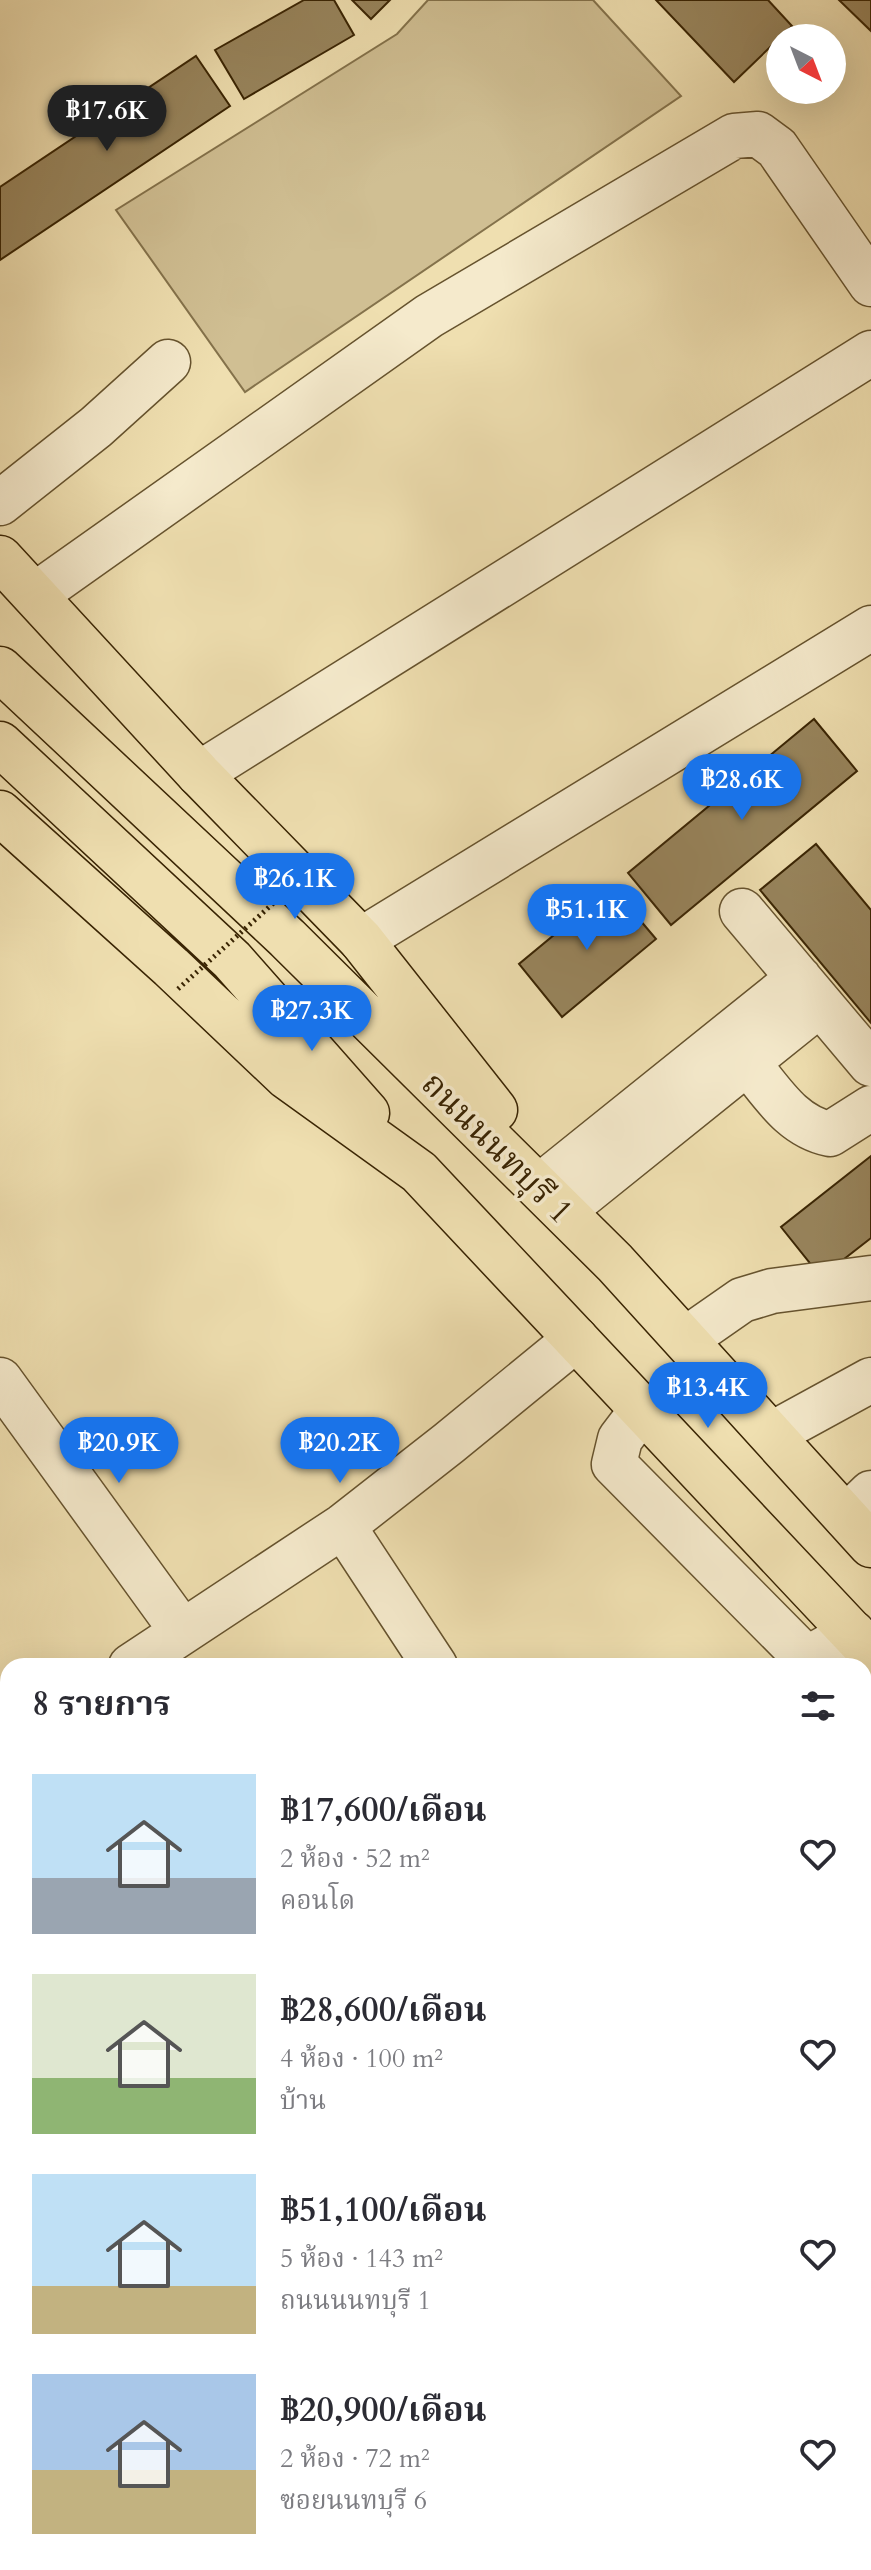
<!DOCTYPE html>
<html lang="th">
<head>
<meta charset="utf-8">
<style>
  :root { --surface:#fff; --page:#f7f7f7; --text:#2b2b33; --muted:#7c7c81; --accent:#1a73e8 }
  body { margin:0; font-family:Cardo,"Noto Serif Thai",serif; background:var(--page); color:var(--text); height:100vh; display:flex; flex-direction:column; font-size:30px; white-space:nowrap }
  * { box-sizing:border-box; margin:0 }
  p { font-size:26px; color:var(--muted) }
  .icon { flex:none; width:44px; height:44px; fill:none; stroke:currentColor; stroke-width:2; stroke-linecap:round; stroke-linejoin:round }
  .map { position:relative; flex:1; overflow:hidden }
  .sheet { position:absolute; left:0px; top:1658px; width:872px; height:912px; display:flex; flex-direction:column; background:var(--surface); border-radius:24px 24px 0 0; box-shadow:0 8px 32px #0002 }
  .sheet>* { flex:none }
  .needle { width:52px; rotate:138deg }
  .tools { position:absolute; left:766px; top:24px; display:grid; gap:16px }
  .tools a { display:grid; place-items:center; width:80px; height:80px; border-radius:50%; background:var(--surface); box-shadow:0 8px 32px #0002; font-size:40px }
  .price { position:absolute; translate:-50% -68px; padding:0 18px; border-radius:28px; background:var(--accent); color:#fff; font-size:26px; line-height:52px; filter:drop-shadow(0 2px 4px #0008) }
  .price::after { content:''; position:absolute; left:50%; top:48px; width:24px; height:18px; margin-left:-12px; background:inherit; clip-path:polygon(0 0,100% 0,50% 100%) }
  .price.active { background:#222; color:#fff }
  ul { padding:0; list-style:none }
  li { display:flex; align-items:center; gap:24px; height:200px; padding:0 32px }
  li span { display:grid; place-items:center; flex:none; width:224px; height:160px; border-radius:0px; color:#555 }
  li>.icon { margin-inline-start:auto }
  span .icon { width:96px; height:96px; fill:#fffc; stroke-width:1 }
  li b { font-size:34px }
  h2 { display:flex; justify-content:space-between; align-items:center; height:96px; padding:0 32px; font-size:34px }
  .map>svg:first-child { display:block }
  .green { fill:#d0bf93; stroke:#84724b; stroke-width:2 }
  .water { fill:#b19f75; stroke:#816e47; stroke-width:2 }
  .building { fill:#98855d; stroke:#392403; stroke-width:2 }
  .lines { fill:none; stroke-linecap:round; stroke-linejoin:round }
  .minor-casing { stroke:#66532e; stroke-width:47 }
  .major-casing { stroke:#392403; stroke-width:47 }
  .minor { stroke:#f5eacc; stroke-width:44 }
  .major { stroke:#efdfb0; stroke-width:44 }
  .path-bridge { stroke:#392403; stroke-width:5; stroke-dasharray:2 4; stroke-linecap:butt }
  .labels { text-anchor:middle; stroke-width:7; stroke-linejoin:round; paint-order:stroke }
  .street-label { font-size:34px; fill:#392403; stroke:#f5eacc }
</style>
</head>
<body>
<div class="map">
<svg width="871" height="2570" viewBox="0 0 871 2570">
  <rect width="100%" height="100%" fill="#efdfb0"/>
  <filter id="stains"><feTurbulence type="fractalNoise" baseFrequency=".0025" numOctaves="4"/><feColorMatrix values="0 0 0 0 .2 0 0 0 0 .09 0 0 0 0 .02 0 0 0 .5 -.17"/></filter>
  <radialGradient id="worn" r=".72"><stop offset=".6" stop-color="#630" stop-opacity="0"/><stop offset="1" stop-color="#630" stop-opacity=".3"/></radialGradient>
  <!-- green -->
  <path class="green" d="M428,0h165l88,96 -436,296 -129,-182 281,-176z"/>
  <!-- water -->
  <path class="water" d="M871,2360v132l-7,9v-132z
    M718,2562h97l-7,8h-96z"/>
  <!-- building -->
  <path class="building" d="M304,0h30l20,35 -110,64 -29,-49z
    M352,0h38l-19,19z
    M656,0h112l24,26 -58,56z
    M839,0h32v31z
    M196,56l34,50 -230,154v-73z
    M814,719l43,52 -186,154 -43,-52z
    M816,844l55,66v113l-111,-133z
    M612,887l44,52 -94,78 -43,-53z
    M871,1156v82l-50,39 -40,-50z"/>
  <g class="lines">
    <!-- minor casing -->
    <g class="minor-casing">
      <path id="minor" d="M0,503l96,-76 72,-65
        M35,595l394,-279 305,-180 24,-2 19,14 94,136
        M199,774l672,-421
        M742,911l129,153
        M361,940l510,-312
        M747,1062c25,30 44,64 83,72l41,-26
        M549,1179l250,-201
        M570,1205l250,-201
        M686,1339l56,-39 30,-9 99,-13
        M0,1380l182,251
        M642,1410l-22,29 -6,25 186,188 14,3 39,-22
        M772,1434l99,-54
        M846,1517l25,-24
        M343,1526l92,140
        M131,1666l212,-140 106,-83 127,-104
        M0,1757l8,-6
        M0,1961l8,12
        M0,2186l8,6
        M0,2354l8,13
        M129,2562l5,8"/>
    </g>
    <!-- major casing -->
    <g class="major-casing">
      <path id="major" d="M0,558l199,216 162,166 134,170
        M0,669l287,269 328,325 256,282
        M0,744l232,216 135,153
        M0,813l171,154 116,110 132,95 452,481"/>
    </g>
    <!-- minor -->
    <use href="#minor" class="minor"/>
    <!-- major -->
    <use href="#major" class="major"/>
    <!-- path-bridge -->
    <path class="path-bridge" d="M178,989l129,-116"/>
  </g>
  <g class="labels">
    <!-- street labels -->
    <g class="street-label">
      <text transform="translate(498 1147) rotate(45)" y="12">ถนนนนทบุรี 1</text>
    </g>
  </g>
  <rect width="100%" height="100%" filter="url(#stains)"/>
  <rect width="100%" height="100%" fill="url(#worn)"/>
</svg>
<div class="tools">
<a><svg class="needle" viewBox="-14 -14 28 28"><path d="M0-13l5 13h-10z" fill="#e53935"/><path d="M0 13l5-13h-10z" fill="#7c7c81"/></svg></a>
</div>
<b class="price active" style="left:107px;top:153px">฿17.6K</b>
<b class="price" style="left:742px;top:822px">฿28.6K</b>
<b class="price" style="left:295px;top:921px">฿26.1K</b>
<b class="price" style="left:587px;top:952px">฿51.1K</b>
<b class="price" style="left:312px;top:1053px">฿27.3K</b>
<b class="price" style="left:708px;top:1430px">฿13.4K</b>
<b class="price" style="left:119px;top:1485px">฿20.9K</b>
<b class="price" style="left:340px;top:1485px">฿20.2K</b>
<section class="sheet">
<h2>8 รายการ<svg class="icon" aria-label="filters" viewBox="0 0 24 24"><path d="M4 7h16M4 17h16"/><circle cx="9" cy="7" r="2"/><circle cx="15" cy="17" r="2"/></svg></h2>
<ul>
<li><span style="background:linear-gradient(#bfe0f5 65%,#9aa5b1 0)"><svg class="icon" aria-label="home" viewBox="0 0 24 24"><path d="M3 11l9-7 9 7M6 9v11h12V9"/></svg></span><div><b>฿17,600/เดือน</b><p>2 ห้อง · 52 m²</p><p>คอนโด</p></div><svg class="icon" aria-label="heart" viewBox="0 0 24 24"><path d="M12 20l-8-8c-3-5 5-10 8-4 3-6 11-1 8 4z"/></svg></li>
<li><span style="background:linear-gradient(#dfe7d0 65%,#8fb573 0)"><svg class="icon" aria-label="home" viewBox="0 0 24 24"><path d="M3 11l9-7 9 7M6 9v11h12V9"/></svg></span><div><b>฿28,600/เดือน</b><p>4 ห้อง · 100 m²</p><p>บ้าน</p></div><svg class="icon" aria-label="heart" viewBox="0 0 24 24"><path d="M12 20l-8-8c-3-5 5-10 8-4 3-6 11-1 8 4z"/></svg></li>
<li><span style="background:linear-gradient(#bfe0f5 70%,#c2b280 0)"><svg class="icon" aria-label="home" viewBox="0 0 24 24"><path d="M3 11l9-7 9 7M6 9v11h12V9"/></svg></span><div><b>฿51,100/เดือน</b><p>5 ห้อง · 143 m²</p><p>ถนนนนทบุรี 1</p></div><svg class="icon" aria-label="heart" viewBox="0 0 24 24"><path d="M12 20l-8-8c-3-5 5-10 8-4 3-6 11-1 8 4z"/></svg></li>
<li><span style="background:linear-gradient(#a9c7e8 60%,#c2b280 0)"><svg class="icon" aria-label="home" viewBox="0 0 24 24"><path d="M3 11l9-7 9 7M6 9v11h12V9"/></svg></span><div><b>฿20,900/เดือน</b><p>2 ห้อง · 72 m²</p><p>ซอยนนทบุรี 6</p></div><svg class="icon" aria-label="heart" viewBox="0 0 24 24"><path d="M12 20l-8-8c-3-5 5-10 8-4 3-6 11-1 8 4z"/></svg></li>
</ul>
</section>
</div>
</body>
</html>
